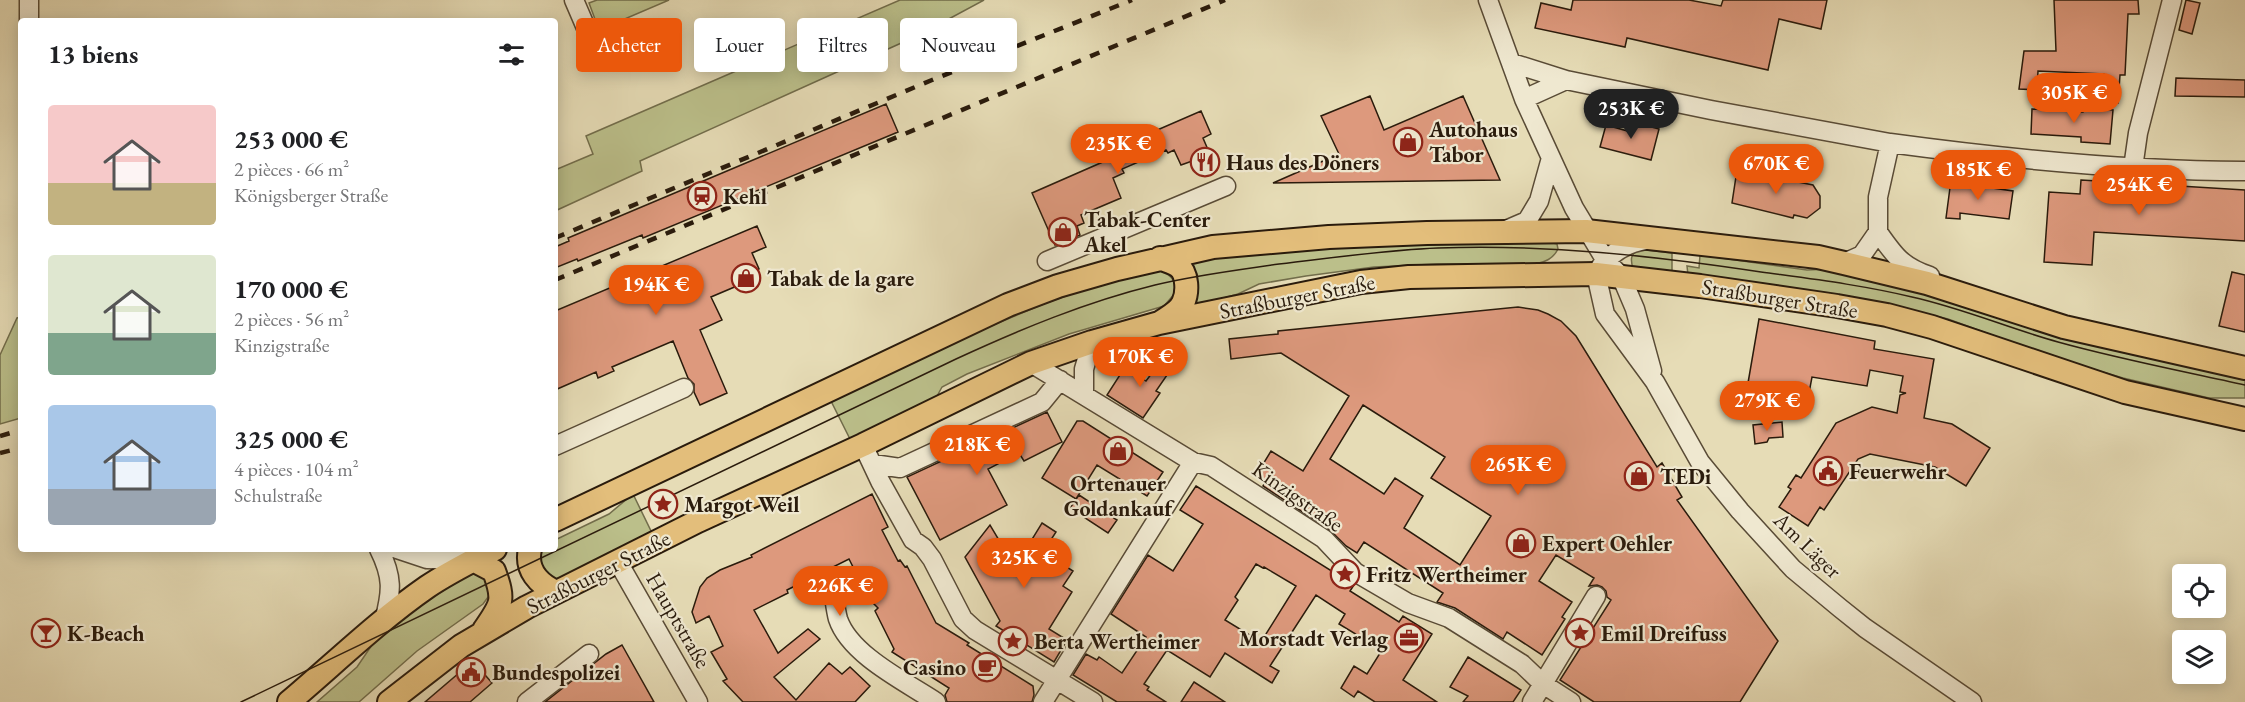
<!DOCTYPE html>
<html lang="fr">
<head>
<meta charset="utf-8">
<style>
  :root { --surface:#fff; --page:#f6f6f6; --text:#202124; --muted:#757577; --accent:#ea580c }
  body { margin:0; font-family:"EB Garamond",serif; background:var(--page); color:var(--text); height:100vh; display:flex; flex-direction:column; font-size:22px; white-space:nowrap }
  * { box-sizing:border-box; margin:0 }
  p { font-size:20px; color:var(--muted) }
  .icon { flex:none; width:33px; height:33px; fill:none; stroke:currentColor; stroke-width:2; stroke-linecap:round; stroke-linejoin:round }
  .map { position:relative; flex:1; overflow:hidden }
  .drawer { position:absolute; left:18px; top:18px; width:540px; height:534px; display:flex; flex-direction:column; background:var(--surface); border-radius:6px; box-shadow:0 3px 15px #0003 }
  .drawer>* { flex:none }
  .banner { position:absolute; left:576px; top:18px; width:570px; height:54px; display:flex; gap:12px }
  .fabs { position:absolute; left:2172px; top:564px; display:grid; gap:12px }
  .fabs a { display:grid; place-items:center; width:54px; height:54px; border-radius:6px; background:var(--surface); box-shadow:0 3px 15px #0003; font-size:30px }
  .price { position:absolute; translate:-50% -51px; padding:0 14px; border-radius:21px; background:var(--accent); color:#fff; font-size:20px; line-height:39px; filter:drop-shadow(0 2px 3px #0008) }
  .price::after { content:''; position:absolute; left:50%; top:36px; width:18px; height:14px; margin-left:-9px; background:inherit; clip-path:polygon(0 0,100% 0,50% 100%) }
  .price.selected { background:#222; color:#fff }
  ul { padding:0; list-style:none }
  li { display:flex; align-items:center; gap:18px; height:150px; padding:0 30px }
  li span { display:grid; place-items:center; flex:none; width:168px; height:120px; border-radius:6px; color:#555 }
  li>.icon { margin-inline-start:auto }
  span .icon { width:72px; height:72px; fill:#fffc; stroke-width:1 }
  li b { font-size:26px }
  h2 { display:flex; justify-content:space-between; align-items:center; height:72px; padding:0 30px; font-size:26px }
  .chip { padding:0 21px; border-radius:6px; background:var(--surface); box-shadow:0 3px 15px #0003; font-size:21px; line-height:54px }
  .chip.selected { background:var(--accent); color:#fff }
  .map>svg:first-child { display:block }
  .green { fill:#bbbf8a; stroke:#726d4b; stroke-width:1.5 }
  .building { fill:#dd997d; stroke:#2a1b0c; stroke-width:1.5; fill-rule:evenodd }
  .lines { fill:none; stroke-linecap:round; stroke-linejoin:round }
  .minor-casing { stroke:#594b36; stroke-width:21 }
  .major-casing { stroke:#2a1b0c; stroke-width:26 }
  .minor { stroke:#efe8d0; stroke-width:18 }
  .major { stroke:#e3be7b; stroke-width:22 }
  .tram { stroke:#2a1b0c; stroke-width:1.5 }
  .rail { stroke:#2a1b0c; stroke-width:4.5; stroke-dasharray:10 10; stroke-linecap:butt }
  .labels { text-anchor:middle; stroke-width:4.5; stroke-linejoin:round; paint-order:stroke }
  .poi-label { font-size:22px; font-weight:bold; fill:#2a1b0c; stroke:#efe8d0; text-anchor:start }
  .street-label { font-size:22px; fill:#2a1b0c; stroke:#efe8d0 }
</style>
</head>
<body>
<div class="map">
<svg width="2245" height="702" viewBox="0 0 2245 702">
  <rect width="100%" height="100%" fill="#e6dcb6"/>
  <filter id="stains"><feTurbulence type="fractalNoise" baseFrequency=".00333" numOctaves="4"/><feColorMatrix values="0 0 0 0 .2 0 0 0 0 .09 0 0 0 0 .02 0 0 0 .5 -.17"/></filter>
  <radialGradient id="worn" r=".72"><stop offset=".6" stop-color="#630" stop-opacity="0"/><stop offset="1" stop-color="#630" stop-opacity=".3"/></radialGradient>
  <!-- green -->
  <path class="green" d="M597,0h72l-70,30 -10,-27z
    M900,0h84l-65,35 -279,126 2,10 -87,40v-41l38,-16 -7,-18z
    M1549,242l8,2 1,5c-5,10 -13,13 -23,15h-98l-63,3 -68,9 -47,8 -21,10 -43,12 1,-11 -8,-33 54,-11 72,-5z
    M1638,249l34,4v22l-39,-7c-3,-9 -2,-13 5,-19z
    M1700,255l107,15 23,-1 415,106v23h-36l-86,-20 -71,-21 -104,-38 -46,-11 -214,-33 -1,-9 12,2z
    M1161,270c9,5 15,10 15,22l-12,14 -95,28 -102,40 -25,13 -6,11 -86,41 -20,-40 151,-69 65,-27 48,-17z
    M21,317v101l-21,6v-69l17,-37z
    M633,494l19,39 -92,45 -7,1 -9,-3 -6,-25 17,-2v-9l54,-26z
    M471,572l17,6 3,15 -8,11 -66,47 -58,51h-42l40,-35 17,-25 15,-16z"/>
  <!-- building -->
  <path class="building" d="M1573,0h116l32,6 2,-6h104l-6,29 -42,-10 -11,51 -141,-32 -2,9 -90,-19 6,-25 30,7z
    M2054,0h84l1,14h-11l-3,61h-5l-2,28h-15l1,-29 -66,-3 -1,19 -18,-1 5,-38h32z
    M2186,0l14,3 -8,31 -13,-4z
    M2176,78l69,2v17l-70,-1z
    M1370,96l14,34 79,-34 37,84 -227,3 66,-29 -18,-38z
    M886,104l12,28 -255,106 -1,-3 -64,26 -1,-2 -22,9v-21l14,-6 -1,-3z
    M2084,108l29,2 -3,34 -29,-2v-5l-50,-3 1,-25 51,3z
    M1201,111l10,23 -8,4 12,28 -15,6 -5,-12 -14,5 -7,-15 -6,3 -2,-3 -44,19 2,4 -11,5 8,20 -40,17 3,8 -7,3 3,9 -25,10 -23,-52 73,-32 -3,-7z
    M1633,122l26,7 -8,31 -51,-13 6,-22 25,7z
    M1737,170l76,15 7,11v12l-13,10 -13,-3 -1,3 -61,-15z
    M1951,180l14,2v2l48,7 -4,28 -49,-6v6l-14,-1z
    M2081,180l164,10v51l-151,-9 -2,33 -48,-3 5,-70 31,2z
    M757,226l9,21 -14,6 7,16 -10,5 2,6 -40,17 11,23 -22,10 27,63 -27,12 -6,-13v-8l-6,-6 -15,-37 -61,26 2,4 -16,7 -2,-6 -41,18v-79z
    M2232,272l13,3v57l-26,-6z
    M1518,307l20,3 10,4 13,7 15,15 81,131 5,-4 20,34 -5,3 101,141 -38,61h-146l-34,-22 51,-80 -4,-3 -1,-6 -4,-4 -5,-2 -8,1 5,-8 -38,-23 -17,26 33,21 -10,15 3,2 -23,36 -35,-23 -4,7 -48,-31 -18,-6 6,-9 -79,-51 -7,11 -11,-7 -16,-16 -67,-44 2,-4 -7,-4 2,-2 -3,-2 14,-23 32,20 46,-75 -68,-43 -50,6 -2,-20 49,-5v-3zM1363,405l82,52 -14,21 60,38 -31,49 -56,-37 19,-32 -28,-18 -11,16 -54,-35z
    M1759,319l116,22 -1,8 60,10 -10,59 28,6 38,24 -24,38 -31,-19 -65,-13 -12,5 -34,51 -4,-3 -12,19 -29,-19 12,-18 -3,-2 8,-12 5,3 35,-55 36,-16 25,6 3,-18 6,-2 -6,-1 3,-16 -33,-6 -3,16 -55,-9 -3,16 -61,-10z
    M1164,357l10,8 -18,26 4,2 -17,25 -36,-23 18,-28 21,14z
    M1047,412l15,30 -38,19 -5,-8 -31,16 19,36 -67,35 -33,-63z
    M1077,421h6l80,51 -16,24 -50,-31 -21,34 -34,-21z
    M1782,422l1,15 -14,1 -2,4 -12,2 -2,-19z
    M1196,486l158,99 -4,6 49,31 4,-6 29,18 -29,46 34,22h-62l-17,-11 -4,6 -13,-9 13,-22 13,8 15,-24 -43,-26 6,-10 -29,-19 -46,71 9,5 -7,12 -47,-30 -15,24 -43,-27 -23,34 5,3 -2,3 19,12h-49l-44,-27 13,-21 11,6 2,-3 23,16 24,-36 -35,-23 37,-59 25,16 30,-47 -23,-14zM1256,564l7,4 1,-1 32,19 -35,56 -36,-22 13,-20 -3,-3z
    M872,494l16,33 -6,3 16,31 2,-1 5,7 2,-1 29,57 33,20 -2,2 66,41 1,9 -2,7h-85l-2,-7 4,-7 -57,-36 2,-3 -19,-38 3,-3 -9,-9 -20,-40 -62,31 1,3 -34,17 24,43 30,-24 12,10 -46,38 22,23 33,-37 13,11 8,-7 20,19 -15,16h-112l-20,-21 4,-2 -16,-27 12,-6 -14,-30 -13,7 -4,-11 8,-25 7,-9 13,-8 32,-13 -1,-2z
    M1079,495l38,25 -9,13 -38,-25z
    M1042,523l14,9 -13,20 30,19 -10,15 9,6 -23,37 18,11 -13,22 -58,-36 4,-5 -35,-64 25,-32 25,42z
    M622,645l32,57h-109l61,-48z
    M1468,657l53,33 -8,12h-50l5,-6 -18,-9z
    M473,661l19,22 -22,19h-45z
    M1194,682l31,20h-44z"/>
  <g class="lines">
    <!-- minor casing -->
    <g class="minor-casing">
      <path id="minor" d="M574,0l25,58
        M1488,0l36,99 50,109 32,53 15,15 14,33 17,62
        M29,21v-21
        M1512,63l54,17 145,30 179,33
        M1524,99l42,-19
        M2133,168l5,-35 34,-133
        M1506,230l21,-9 12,-20 12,-43
        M1878,232c16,23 24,35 52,44
        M1646,240c-22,4 -39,14 -50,34l9,40 50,68 45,80 40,49 53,58 47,39 25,20 107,74
        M1047,261l179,-75
        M1844,263l18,-8 16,-23v-35l12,-54c118,16 236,28 355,28
        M1031,363l162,99 18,4 113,73 31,33 53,31 41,15 73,46 21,20 28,18
        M1084,394v-25l8,-27
        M863,445l17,36 33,59 10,7 9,12 31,60 12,11 118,72
        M555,446l129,-58
        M873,464l27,4 142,-66 18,-22
        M379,549c14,28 13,42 5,72
        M397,549l30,10 46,1
        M618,562l80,140
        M834,596c1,7 2,16 4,23 12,36 68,63 98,83
        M527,702l62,-48
        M1043,702l150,-240
        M1532,702l64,-106"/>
    </g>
    <!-- major casing -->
    <g class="major-casing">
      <path id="major" d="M1160,258c6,3 14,5 18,8 10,7 10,27 5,37 -4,9 -15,14 -22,19
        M555,520l453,-215 50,-19 59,-17 96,-22 116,-10 98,-4 159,-2 232,26 26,6 83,20 137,44 181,41
        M530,549c-5,21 9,35 26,43
        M473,560l21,11c11,30 8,33 -10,59
        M289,702c45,-38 89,-81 138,-115 22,-15 45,-26 68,-38
        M389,702l72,-56 66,-39 171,-86 165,-76 168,-82 61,-21 67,-19 202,-41 48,-5 187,-3 104,12 137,20 50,9 45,12 193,65 120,27"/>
    </g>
    <!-- minor -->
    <use href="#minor" class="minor"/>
    <!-- major -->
    <use href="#major" class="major"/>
    <!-- tram -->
    <path class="tram" d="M241,702l715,-343c65,-30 130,-57 199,-74 41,-10 83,-15 124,-21 53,-6 106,-14 159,-16 108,-4 217,8 323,24 51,7 101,13 151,25 50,11 96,31 146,45 61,17 124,29 187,43"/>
    <!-- rail -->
    <path class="rail" d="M555,238l377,-158 200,-80
      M555,280l670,-280
      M0,436l21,-6
      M0,453l21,-5"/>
  </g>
  <!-- icons -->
  <defs>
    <g id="shop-ring" transform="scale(1.5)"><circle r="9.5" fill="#efe8d0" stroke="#8f2418" stroke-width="1.5"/><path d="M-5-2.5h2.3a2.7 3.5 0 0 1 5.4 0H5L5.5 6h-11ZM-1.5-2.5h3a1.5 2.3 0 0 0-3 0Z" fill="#8f2418"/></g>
    <g id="restaurant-ring" transform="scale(1.5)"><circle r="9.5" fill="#efe8d0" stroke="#8f2418" stroke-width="1.5"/><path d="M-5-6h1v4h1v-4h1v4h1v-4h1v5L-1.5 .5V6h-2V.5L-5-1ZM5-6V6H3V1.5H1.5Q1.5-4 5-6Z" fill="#8f2418"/></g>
    <g id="station-ring" transform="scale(1.5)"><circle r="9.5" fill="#efe8d0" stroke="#8f2418" stroke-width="1.5"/><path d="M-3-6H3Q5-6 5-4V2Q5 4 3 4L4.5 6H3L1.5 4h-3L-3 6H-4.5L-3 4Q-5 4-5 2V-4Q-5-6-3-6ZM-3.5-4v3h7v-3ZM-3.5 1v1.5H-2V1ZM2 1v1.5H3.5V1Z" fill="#8f2418"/></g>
    <g id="civic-ring" transform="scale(1.5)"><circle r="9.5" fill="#efe8d0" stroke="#8f2418" stroke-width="1.5"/><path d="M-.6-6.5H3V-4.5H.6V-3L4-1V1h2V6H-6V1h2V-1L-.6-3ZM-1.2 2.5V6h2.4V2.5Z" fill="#8f2418"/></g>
    <g id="sight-ring" transform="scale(1.5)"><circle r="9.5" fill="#efe8d0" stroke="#8f2418" stroke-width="1.5"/><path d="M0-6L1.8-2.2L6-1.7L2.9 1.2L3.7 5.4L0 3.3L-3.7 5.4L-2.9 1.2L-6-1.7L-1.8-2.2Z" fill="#8f2418"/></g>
    <g id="bar-ring" transform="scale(1.5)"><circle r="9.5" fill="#efe8d0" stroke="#8f2418" stroke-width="1.5"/><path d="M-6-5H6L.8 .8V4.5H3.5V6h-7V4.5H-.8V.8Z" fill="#8f2418"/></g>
    <g id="office-ring" transform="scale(1.5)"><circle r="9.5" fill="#efe8d0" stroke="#8f2418" stroke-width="1.5"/><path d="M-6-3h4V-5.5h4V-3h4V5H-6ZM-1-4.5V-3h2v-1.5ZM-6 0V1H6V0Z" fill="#8f2418"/></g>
    <g id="cafe-ring" transform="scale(1.5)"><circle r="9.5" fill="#efe8d0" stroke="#8f2418" stroke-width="1.5"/><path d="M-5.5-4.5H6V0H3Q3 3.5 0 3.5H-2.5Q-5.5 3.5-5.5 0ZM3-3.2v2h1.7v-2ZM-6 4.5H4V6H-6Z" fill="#8f2418"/></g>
  </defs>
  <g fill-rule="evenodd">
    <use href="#shop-ring" x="1408" y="142"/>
    <use href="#restaurant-ring" x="1205" y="162"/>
    <use href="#station-ring" x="702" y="196"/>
    <use href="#shop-ring" x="1063" y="232"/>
    <use href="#shop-ring" x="746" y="278"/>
    <use href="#shop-ring" x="1118" y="451"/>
    <use href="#civic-ring" x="1828" y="471"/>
    <use href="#shop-ring" x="1639" y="476"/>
    <use href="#sight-ring" x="663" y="504"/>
    <use href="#shop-ring" x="1521" y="543"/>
    <use href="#sight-ring" x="1345" y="574"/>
    <use href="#bar-ring" x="46" y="633"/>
    <use href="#sight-ring" x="1580" y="633"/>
    <use href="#office-ring" x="1409" y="638"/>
    <use href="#sight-ring" x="1013" y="641"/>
    <use href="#cafe-ring" x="987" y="667"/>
    <use href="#civic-ring" x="471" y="672"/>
  </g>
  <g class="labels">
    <!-- poi labels -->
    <g class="poi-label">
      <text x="1429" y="137">Autohaus<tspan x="1429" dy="25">Tabor</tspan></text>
      <text x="1226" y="170">Haus des Döners</text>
      <text x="723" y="204">Kehl</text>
      <text x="1084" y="227">Tabak-Center<tspan x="1084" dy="25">Akel</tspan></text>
      <text x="767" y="286">Tabak de la gare</text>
      <text x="1849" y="479">Feuerwehr</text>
      <text x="1660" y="484">TEDi</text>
      <text x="1118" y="491" text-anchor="middle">Ortenauer<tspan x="1118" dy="25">Goldankauf</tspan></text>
      <text x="684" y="512">Margot Weil</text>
      <text x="1542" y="551">Expert Oehler</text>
      <text x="1366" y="582">Fritz Wertheimer</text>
      <text x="67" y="641">K-Beach</text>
      <text x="1601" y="641">Emil Dreifuss</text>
      <text x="1388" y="646" text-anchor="end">Morstadt Verlag</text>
      <text x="1034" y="649">Berta Wertheimer</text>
      <text x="966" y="675" text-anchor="end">Casino</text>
      <text x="492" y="680">Bundespolizei</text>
    </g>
    <!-- street labels -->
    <g class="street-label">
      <text transform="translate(1297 296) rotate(-11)" y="8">Straßburger Straße</text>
      <text transform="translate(1780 298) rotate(9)" y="8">Straßburger Straße</text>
      <text transform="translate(1298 496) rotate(35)" y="8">Kinzigstraße</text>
      <text transform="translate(1808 545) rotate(44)" y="8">Am Läger</text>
      <text transform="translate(598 572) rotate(-27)" y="8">Straßburger Straße</text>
      <text transform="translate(679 620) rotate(60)" y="8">Hauptstraße</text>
    </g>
  </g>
  <rect width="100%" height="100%" filter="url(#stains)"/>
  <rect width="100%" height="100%" fill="url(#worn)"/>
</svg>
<div class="fabs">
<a><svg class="icon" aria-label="locate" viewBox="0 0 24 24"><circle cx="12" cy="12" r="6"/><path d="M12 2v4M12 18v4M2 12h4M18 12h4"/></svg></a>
<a><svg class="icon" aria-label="layers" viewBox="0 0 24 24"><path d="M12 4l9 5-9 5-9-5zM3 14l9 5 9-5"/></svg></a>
</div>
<b class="price" style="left:2074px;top:124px">305K €</b>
<b class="price selected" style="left:1631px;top:140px">253K €</b>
<b class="price" style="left:1118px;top:175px">235K €</b>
<b class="price" style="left:1776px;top:195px">670K €</b>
<b class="price" style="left:1978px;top:201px">185K €</b>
<b class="price" style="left:2139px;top:216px">254K €</b>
<b class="price" style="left:656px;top:316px">194K €</b>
<b class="price" style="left:1140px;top:388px">170K €</b>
<b class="price" style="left:1767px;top:432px">279K €</b>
<b class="price" style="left:977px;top:476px">218K €</b>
<b class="price" style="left:1518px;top:496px">265K €</b>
<b class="price" style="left:1024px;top:589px">325K €</b>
<b class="price" style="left:840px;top:617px">226K €</b>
<div class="banner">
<a class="chip selected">Acheter</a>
<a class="chip">Louer</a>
<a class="chip">Filtres</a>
<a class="chip">Nouveau</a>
</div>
<section class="drawer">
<h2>13 biens<svg class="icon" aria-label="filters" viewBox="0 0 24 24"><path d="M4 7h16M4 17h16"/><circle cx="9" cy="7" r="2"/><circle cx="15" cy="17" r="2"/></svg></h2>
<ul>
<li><span style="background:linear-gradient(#f6c9c9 65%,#c2b280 0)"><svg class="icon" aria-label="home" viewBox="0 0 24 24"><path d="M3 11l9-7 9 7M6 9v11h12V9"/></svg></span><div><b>253 000 €</b><p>2 pièces · 66 m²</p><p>Königsberger Straße</p></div></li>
<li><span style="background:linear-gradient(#dfe7d0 65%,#7fa58c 0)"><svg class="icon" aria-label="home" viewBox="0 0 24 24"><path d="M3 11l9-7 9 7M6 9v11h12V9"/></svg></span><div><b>170 000 €</b><p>2 pièces · 56 m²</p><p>Kinzigstraße</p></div></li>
<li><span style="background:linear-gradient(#a9c7e8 70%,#9aa5b1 0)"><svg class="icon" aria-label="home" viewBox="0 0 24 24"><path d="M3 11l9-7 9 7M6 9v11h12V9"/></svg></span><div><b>325 000 €</b><p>4 pièces · 104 m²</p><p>Schulstraße</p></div></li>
</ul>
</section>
</div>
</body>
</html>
